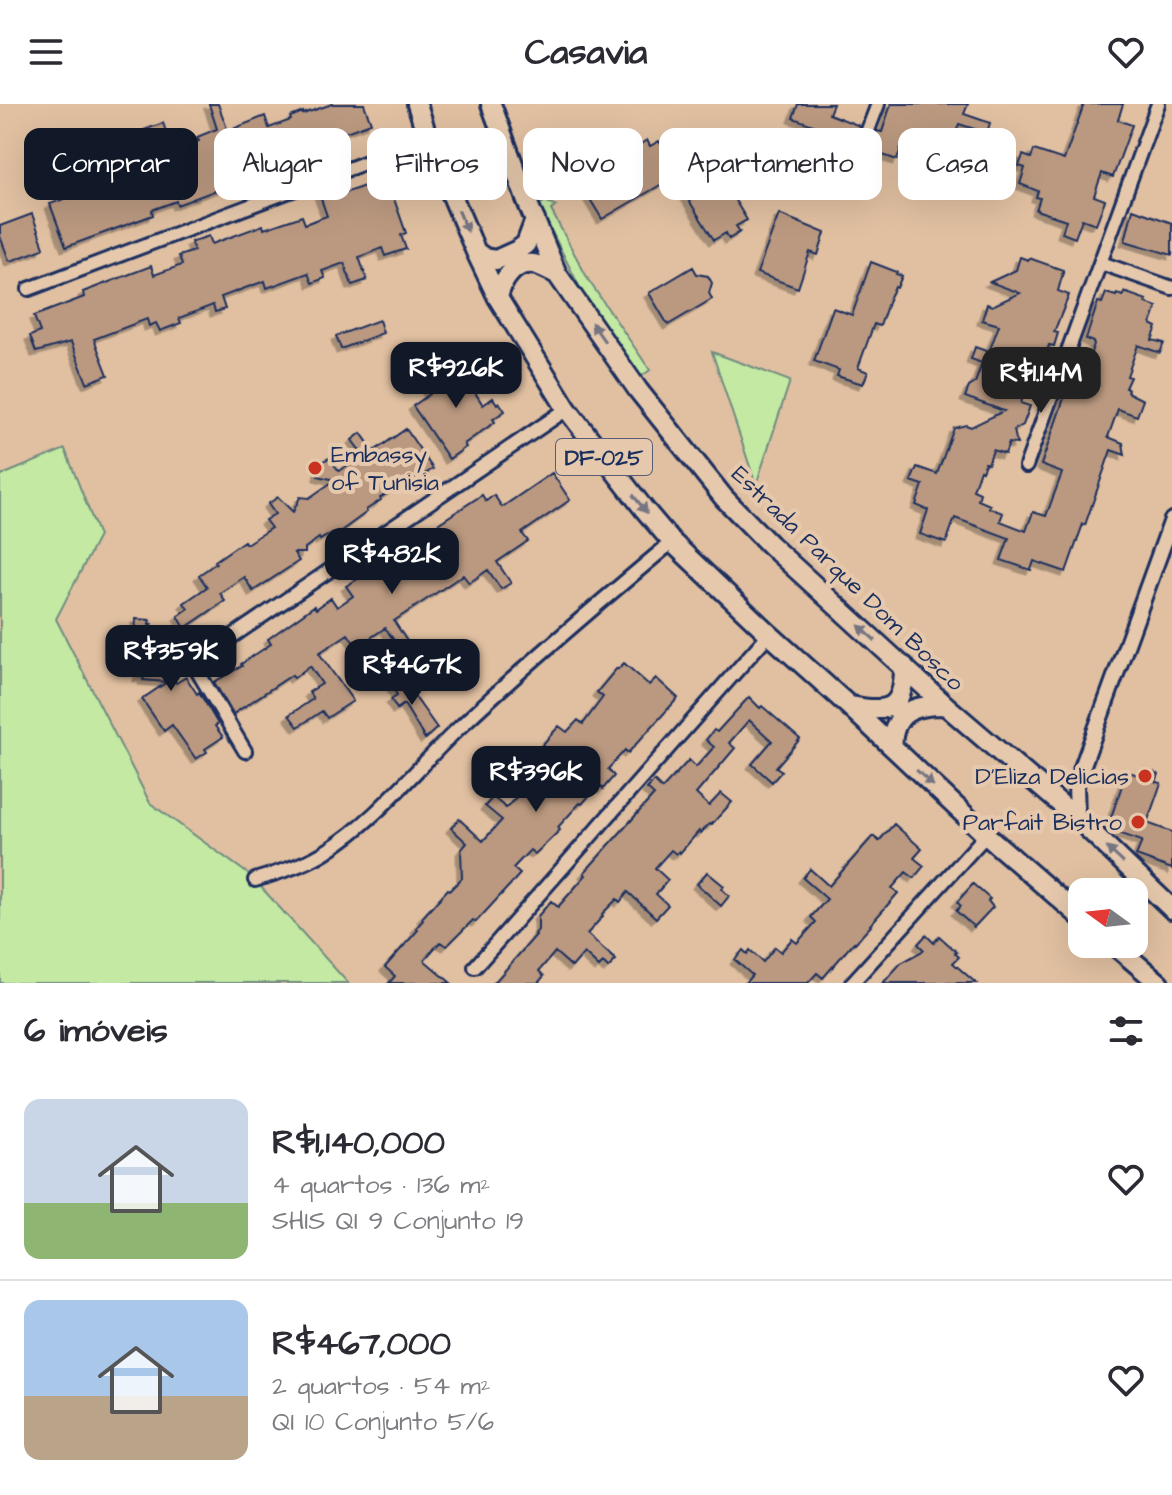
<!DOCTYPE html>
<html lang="pt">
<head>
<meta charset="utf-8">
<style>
  :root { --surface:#fff; --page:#f7f7f7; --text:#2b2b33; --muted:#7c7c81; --line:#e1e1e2; --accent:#111827 }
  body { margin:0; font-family:"Architects Daughter",sans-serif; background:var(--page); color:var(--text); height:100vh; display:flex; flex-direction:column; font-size:30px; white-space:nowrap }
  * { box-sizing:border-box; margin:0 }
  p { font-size:26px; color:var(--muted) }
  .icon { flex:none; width:44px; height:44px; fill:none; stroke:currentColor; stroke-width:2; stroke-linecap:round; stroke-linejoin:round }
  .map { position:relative; height:879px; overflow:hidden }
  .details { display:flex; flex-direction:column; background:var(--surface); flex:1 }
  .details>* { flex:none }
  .hud { position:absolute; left:24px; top:24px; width:1124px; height:72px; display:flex; gap:16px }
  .needle { width:52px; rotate:285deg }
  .controls { position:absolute; left:1068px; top:774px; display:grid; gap:16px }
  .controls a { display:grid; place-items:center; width:80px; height:80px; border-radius:16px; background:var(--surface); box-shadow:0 8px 32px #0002; font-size:40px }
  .price { position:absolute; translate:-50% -68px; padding:0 18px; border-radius:16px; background:var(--accent); color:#fff; font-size:26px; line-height:52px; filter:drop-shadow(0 2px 4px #0008) }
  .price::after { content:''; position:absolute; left:50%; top:48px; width:24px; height:18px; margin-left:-12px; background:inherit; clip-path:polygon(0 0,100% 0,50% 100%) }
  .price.selected { background:#222; color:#fff }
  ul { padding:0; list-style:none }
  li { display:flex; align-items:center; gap:24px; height:200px; padding:0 24px }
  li+li { border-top:2px solid var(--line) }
  li span { display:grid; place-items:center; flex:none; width:224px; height:160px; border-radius:16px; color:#555 }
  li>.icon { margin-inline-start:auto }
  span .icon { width:96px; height:96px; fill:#fffc; stroke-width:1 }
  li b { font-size:34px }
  h2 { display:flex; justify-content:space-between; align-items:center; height:96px; padding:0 24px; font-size:34px }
  .tag { padding:0 28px; border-radius:16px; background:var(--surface); box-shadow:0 8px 32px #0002; font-size:28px; line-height:72px }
  .tag.selected { background:var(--accent); color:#fff }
  header { display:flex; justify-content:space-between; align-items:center; height:104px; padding:0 24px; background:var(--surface); font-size:36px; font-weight:700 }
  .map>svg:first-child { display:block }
  .green { fill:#c4e9a3; stroke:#708c80; stroke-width:2 }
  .building { fill:#bb9980; stroke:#1b2f5e; stroke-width:2; filter:url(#shadow) }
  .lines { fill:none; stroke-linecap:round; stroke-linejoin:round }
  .minor-casing { stroke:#1b2f5e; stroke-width:18 }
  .tertiary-casing { stroke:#1b2f5e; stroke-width:20 }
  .primary-casing { stroke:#1b2f5e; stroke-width:24 }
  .minor { stroke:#e6c9ad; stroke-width:12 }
  .tertiary { stroke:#e6c9ad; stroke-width:14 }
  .primary { stroke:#e6c9ad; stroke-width:18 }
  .oneway { fill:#767482 }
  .poi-dot { fill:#c8321e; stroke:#e6c9ad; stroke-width:3 }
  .labels { text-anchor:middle; stroke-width:8; stroke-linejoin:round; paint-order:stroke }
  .shield { fill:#e6c9ad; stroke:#585d76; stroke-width:2 }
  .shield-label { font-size:22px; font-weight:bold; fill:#1b2f5e }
  .poi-label { font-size:24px; fill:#1b2f5e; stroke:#e6c9ad; text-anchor:end }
  .street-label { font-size:24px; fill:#1b2f5e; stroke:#e6c9ad }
</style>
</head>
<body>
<header><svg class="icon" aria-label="menu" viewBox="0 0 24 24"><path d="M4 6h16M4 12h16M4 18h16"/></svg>Casavia<svg class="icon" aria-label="heart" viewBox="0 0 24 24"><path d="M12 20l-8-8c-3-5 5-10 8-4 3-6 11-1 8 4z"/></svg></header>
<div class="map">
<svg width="1172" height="879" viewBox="0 0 1172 879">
  <defs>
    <filter id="shadow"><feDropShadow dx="-4.5" dy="4.5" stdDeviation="0" flood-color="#0004"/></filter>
  </defs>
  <rect width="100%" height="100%" fill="#e1c0a1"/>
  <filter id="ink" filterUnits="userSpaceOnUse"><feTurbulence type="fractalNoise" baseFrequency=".0125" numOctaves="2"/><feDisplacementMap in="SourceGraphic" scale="16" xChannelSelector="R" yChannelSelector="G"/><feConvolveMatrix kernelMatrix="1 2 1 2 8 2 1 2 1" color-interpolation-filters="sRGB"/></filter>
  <g filter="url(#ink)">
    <!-- green -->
    <path class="green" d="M545,97l11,5 -5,4 38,71 61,89 -12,9 -57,-89 -42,-84z
      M712,248l78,29 -34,104z
      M65,345l34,87 -43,83 94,184 101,73 97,107h-348v-507z"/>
    <!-- building -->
    <path class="building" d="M209,0h9l10,27 37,-15 4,12 22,-8 -1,-3 13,-5v2l29,-10h32l7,19 -31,11 4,11 -22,8 -1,-3 -27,10 -7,-20 -14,32 -11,-5 -18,6 2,6 -69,26 -1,-4 -24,9 1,5 -87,32 -16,-43 36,-13 -1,-4 30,-12 -1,-2 28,-11 -9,-24 13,-5 -2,-3 19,-7 10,28 26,-10 -2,-4 20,-8z
      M798,0h35l-4,10 31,12 -5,14 -62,-22z
      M891,0h77l-4,10 26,9 -3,10 -28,-9 -12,34 -44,-16 -6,18 -23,-8 2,-5 -4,-1 5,-15 5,1z
      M1084,0h39l-5,16 14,5 -19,52 -11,-4 -8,23 11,4 -9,24 -14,-5 -7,19 -13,-5 4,-13 -30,-10 4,-12 -4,-1 2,-6 -18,-7 5,-16 -6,-2 4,-11 8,3 3,-8 30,10z
      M647,36l3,6 9,-5 17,28 29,-18 42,69 -11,6 4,6 -11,7 -3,-6 -12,7 -40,-63 -72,42 -26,-43 10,-6 -3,-7 10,-6 4,6 11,-6 6,10 26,-15 -4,-5z
      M387,77l-2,18 8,-3 13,37 -5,2 5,14 -21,7 -3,-8 -23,9 8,23 -15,5 -8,-22 -22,8 3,7 -13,5 -4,-10 -41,15 -2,-7 -17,6 -27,10 4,12 -10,3 -2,-7 -34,13 2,5 -21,8 -4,-8 -7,3 -2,-7 -53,20 14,36 -21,8 -16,-41 -35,10 -6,-16 10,-4 -6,-16 50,-19 -1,-5 68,-26 3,9 28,-10 -3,-9 15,-5 -3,-9 18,-6 3,8 51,-19 1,4 38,-13 3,8 22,-8 -8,-23 11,-4 3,8 40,-14 1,3z
      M1133,105l39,14v32l-47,-14z
      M32,110l12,33 -1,2 -32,12 -2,-1 -9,-24v-10z
      M779,110l46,19 -7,22 -8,-3 -12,36 -41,-15z
      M1020,153l8,3 1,-2 34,12 -1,3h1l-5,18 11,4 -15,37 4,1 -4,13 -5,-1 -12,37 -8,-3 -8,24 9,3 -7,19 -9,5 3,14 -8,-1 -4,11 -12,-4 -5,14 -3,-1 -3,8 -2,-1 -7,20 7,3 -2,7 12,5 -1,3 14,5 -3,8 26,10 7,-19 13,4 16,-43 -21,-8 29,-84 5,1 6,-18 5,2 8,-22 -1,-2 -7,-3 12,-37 4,1 4,-10 10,3 1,-2 6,2 1,-4 23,8 -1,3 11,4 -6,17 6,3 -5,13 12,3 -4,10 -22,-8 -11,31 3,1 -5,11 3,1 -1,3 16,8 -6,16 -19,-7 -10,28 15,6 2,12 -14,-5 -26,75 -2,-1 -17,48 -32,-11 -3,9 -30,-10 8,-22 -54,-20 -9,25 -26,-9 8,-24 -12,-5 7,-20 -12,-4 6,-14 20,7 17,-46 12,-3 5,2 33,-16 -39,-14 4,-10 6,-4 7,-20 -11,-4 4,-12 14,5 10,-27 -17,-5 5,-16 5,2 28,-13 -30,-11 26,-12z
      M871,158l26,10 -1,2 6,2 -5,12 -2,-1 -5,10 -10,29 -6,-2 -16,44 10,4 -5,12 -26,-8 2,-6 -25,-9 19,-53 19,7z
      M693,163l4,7 11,2 4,7 -3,10 3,6 -44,26 -19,-32z
      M379,216l4,13 -42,16 -5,-13z
      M477,260l9,13 -15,9 12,19 10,-7 4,6 2,-2 6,9 -12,8 2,3 -31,22 2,3 -17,12 -36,-53 17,-12 -9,-13 14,-9 9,14z
      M406,325l27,40 -29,18 -2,-3 -22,14 1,2 -15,10 1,2 -26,19 -9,2 -12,7 -1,-2 -14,10v5h-11l5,8 -46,30 -9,-14 -24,16 5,8 -40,27 -7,-12 10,-7 -4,-6 23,-16 -8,-12 17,-12 -1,-2 29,-20 2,3 25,-16 -6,-8 10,-6 -7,-10 10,-7 15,15 7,-15 9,1 26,-18 -17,-4 2,-13 9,-5 10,13 24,-16 -11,-15 9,-7 13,18z
      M552,369l18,27 -48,33 6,8 -31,21 14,21 -10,6 -13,-19 -19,13 -6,-8 -69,46 13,20 -8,6 -14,-19 -28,19 -9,-13 -29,19 34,48 -26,17 -5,-7 -24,16 -9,-12 24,-16 -4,-7 13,-8 -12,-18 -16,12 -2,-3 -59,39 -19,-32 28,-16 -1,-2 30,-20 -3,-5 46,-33 2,3 15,-11 6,9 16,-11 -7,-10 38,-23 -1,-1 15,-12 84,-55 4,6 8,-6 8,12z
      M136,515l14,1 -1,4h3l-1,20 -4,2 24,2 -2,24 7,11 10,-6 11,17 2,-2 19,32 -3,2 8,11 -18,12 2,3 -11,7 -24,-34 -8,6 -22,-32 25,-17 -24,-2 1,-3h-6l1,-6 -13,-1 3,-41 6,1z
      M624,559l25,22 7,-7 22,20 -50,55 -3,-3 -17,19 6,7 -11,13 -4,-4 -17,19 -2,-1 -22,24 2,3 -25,24 -5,-4 -17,18 7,6 -44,48 -3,-2 -26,26 -7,-4 -16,18 27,23h-62l6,-7 -10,-9 33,-37 -2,-2 7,-8 -1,-2 26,-29 2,1 12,-12 -1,-28 6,-7 -16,-15 8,-9 24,22 19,-21 -17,-14 8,-9 13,11 14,-15 4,3 15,-17 -2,-2 18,-20 -13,-12 17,-19 8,6 11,-12 5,4 20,-27 -6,-5 20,-24 1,1z
      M405,572l6,9 -3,2 29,41 -12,11 -21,-35 -7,5 -6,-10 6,-4 -6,-11z
      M749,593l11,11 2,-2 38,33 -24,28 6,4 -10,11 -20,-18 20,-23 -23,-21 -20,23 6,5 -39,46 13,12 12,-13 11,9 -21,23 -2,-1 -8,9 -2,-2 -19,22 -1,-2 -3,3 -5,-4 -16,18 13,12 -12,14 12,11 -12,13 -28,-26 -8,10 -3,-3 -15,15 1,2 -16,18 29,26 -8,8 -5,-5 -4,4 -15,-14 -12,14 -17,-15 -16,19 5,5 -6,7h-44l42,-48 -1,-1 3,-4v-14l13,-15 7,6 28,-32 -2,-2 70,-78 -7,-6 7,-8 8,8 27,-29 7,7 18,-20 -8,-7 8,-10 3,2z
      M1145,665l14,5 -3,8 5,1 -14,40 25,9v37l-36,-13 6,-15 -35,-12 20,-58 13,5z
      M894,720l28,25 -8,9 10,8 -10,12 -8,-6 -14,16 6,5 -28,32 1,1 -16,17 -1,-1 -31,36 -6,-5 -9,10h-63l7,-8 -17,-15 8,-10 4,4 3,-4 13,12 12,-15 6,5 11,-13 5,4 19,-21 -5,-5 16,-18 -24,-21 7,-9 19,17 44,-50 6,5z
      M707,768l17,14 -2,3 7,7 -8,10 -24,-22z
      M973,780l17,15 -2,2 5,6 -19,20 -18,-16 5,-5 -4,-4z
      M926,831l8,8 5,-7 18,16 -2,1 4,4 -6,6 23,20h-93l18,-20 23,-13 -6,-6z"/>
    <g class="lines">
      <!-- minor casing -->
      <g class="minor-casing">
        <path id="minor" d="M860,47l18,-47
          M1101,159l71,25
          M29,185l399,-150
          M1026,362l132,-362
          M245,647l-47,-79 2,-10 5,-7 362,-246
          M255,776c24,-8 51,-15 73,-30 51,-32 89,-83 133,-124 68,-64 139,-124 211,-184
          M475,863l294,-333
          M852,879l134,-148"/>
      </g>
      <!-- tertiary casing -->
      <g class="tertiary-casing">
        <path id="tertiary" d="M1077,714l-1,-34 96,-264"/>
      </g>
      <!-- primary casing -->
      <g class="primary-casing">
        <path id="primary" d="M417,0l11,35 48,113 22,46 69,111 77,100 28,33 97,92 79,71 138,130 96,83
          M491,0l35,95 31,75 81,116 86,108 46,47 175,160 132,113 95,91
          M476,148l9,6 11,2 22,-10 8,-6 9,-24
          M498,194c3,-16 15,-36 35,-34 8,1 17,7 24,10
          M851,602c39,8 53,3 53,-40
          M892,642c1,-35 22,-41 53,-41
          M1113,840l46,39"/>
      </g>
      <!-- minor -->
      <use href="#minor" class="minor"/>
      <!-- tertiary -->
      <use href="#tertiary" class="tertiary"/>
      <!-- primary -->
      <use href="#primary" class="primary"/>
    </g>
    <!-- one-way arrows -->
    <defs><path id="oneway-solid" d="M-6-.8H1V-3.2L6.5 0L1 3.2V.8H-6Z" transform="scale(2)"/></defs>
    <g class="oneway">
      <use href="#oneway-solid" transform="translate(463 117) rotate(67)"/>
      <use href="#oneway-solid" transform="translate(598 228) rotate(-125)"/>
      <use href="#oneway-solid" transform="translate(640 400) rotate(52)"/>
      <use href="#oneway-solid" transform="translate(867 529) rotate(-138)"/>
      <use href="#oneway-solid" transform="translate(925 674) rotate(43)"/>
      <use href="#oneway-solid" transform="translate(1115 751) rotate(-137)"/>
    </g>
  </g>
  <!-- markers -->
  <g class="poi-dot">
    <circle cx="315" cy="364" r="8"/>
    <circle cx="1145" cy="672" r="8"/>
    <circle cx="1138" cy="718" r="8"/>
  </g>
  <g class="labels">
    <!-- shield labels -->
    <rect class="shield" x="556" y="335" width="96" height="36" rx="6"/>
    <g class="shield-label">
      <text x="604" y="361">DF-025</text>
    </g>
    <!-- poi labels -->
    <g class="poi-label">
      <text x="331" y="358" text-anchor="start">Embassy<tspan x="331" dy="28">of Tunisia</tspan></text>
      <text x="1129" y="680">D'Eliza Delicias</text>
      <text x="1122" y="726">Parfait Bistro</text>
    </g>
    <!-- street labels -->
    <g class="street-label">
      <text transform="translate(848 474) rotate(44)" y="8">Estrada Parque Dom Bosco</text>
    </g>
  </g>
</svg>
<div class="controls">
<a><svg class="needle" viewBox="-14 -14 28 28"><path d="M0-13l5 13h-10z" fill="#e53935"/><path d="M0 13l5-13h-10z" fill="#7c7c81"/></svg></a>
</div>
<b class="price" style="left:456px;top:306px">R$926K</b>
<b class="price selected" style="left:1041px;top:311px">R$1.14M</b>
<b class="price" style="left:392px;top:492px">R$482K</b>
<b class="price" style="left:171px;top:589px">R$359K</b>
<b class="price" style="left:412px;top:603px">R$467K</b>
<b class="price" style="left:536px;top:710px">R$396K</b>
<div class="hud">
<a class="tag selected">Comprar</a>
<a class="tag">Alugar</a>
<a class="tag">Filtros</a>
<a class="tag">Novo</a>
<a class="tag">Apartamento</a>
<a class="tag">Casa</a>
</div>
</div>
<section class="details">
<h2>6 imóveis<svg class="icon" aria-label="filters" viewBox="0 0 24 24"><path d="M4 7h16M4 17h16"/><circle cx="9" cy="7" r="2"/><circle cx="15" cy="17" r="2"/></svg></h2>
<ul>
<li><span style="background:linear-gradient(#c9d6e8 65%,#8fb573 0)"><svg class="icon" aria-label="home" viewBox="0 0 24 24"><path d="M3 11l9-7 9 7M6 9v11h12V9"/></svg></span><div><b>R$1,140,000</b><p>4 quartos · 136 m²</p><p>SHIS QI 9 Conjunto 19</p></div><svg class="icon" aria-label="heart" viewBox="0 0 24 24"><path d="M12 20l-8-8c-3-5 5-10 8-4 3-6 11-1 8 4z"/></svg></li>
<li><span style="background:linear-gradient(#a9c7e8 60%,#b9a48a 0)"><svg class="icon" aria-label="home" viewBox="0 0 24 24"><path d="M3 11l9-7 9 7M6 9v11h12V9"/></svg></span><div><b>R$467,000</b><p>2 quartos · 54 m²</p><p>QI 10 Conjunto 5/6</p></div><svg class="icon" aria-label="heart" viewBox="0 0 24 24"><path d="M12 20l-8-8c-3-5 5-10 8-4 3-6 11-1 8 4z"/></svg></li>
</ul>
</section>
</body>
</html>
